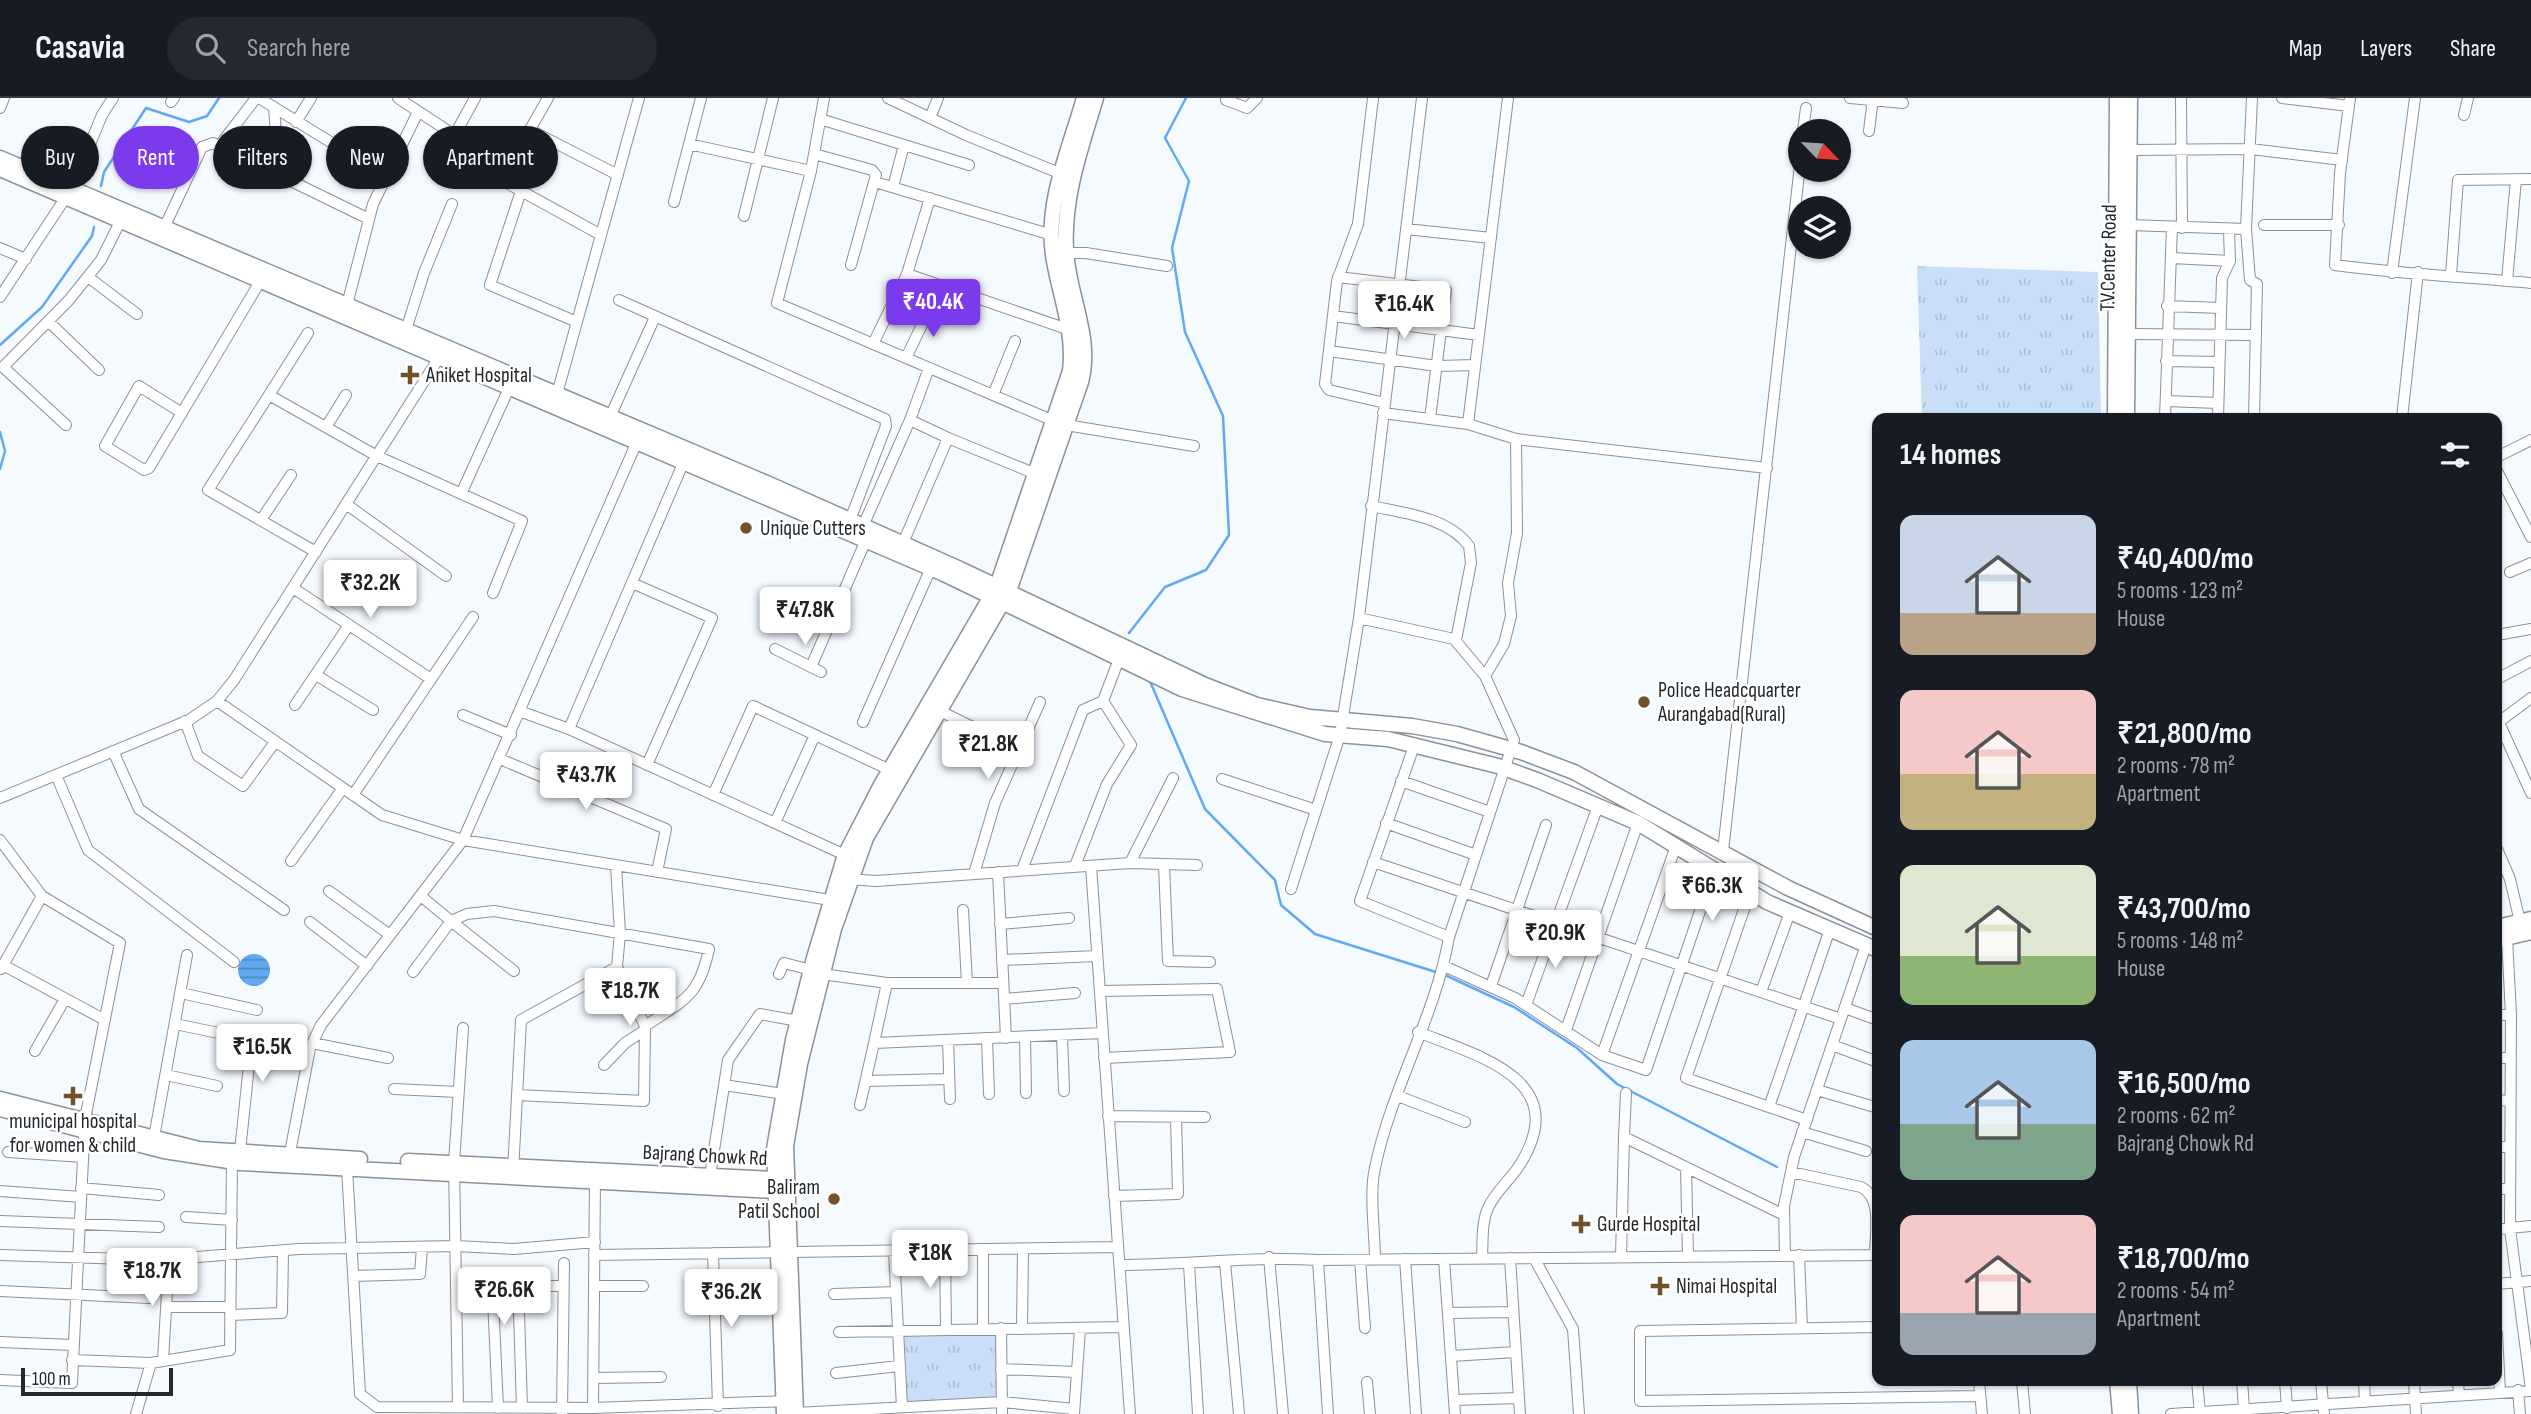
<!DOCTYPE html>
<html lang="en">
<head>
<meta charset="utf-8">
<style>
  :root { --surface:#171b24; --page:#242831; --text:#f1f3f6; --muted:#9ea1a6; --line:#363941; --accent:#7c3aed }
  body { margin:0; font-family:"Sofia Sans Condensed",sans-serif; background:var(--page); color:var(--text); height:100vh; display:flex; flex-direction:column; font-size:26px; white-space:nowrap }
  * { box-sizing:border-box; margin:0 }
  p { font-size:23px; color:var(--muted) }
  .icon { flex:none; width:38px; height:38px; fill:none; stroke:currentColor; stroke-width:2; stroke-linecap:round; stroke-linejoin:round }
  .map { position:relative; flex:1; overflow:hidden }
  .drawer { position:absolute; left:1872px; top:315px; width:630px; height:973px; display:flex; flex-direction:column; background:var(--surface); border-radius:14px; box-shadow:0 2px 5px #0004 }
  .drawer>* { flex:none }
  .top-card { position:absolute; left:21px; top:28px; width:665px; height:63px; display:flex; gap:14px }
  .needle { width:46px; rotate:115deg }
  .fabs { position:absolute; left:1788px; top:21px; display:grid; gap:14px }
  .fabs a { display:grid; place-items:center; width:63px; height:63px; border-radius:50%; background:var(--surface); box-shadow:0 2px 5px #0004; font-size:35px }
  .scale { position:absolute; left:21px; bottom:18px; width:152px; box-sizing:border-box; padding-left:7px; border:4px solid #25282b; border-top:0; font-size:19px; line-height:24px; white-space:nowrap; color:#25282b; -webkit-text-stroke:5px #fff; paint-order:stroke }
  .price { position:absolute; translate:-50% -60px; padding:0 16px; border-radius:7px; background:#fff; color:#222; font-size:23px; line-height:46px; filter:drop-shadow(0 2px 4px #0008) }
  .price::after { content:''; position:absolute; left:50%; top:42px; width:21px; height:16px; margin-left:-10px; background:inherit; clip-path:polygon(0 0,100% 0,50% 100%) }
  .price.selected { background:var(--accent); color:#fff }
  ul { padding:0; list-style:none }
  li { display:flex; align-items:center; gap:21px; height:175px; padding:0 28px }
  li span { display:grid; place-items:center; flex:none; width:196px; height:140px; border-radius:14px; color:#555 }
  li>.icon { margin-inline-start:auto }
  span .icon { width:84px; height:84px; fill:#fffc; stroke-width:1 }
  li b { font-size:30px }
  h2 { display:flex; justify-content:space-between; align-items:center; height:84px; padding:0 28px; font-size:30px }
  .chip { padding:0 24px; border-radius:32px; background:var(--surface); box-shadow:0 2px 5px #0004; font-size:24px; line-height:63px }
  .chip.selected { background:var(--accent); color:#fff }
  header { display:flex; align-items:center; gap:42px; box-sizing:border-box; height:98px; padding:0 35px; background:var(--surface); border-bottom:2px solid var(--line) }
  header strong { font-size:33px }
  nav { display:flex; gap:38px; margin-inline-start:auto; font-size:24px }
  .search { width:490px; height:63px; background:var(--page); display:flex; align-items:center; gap:18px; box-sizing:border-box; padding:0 24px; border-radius:38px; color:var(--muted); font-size:26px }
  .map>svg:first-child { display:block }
  .grass { fill:url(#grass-tufts) }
  .water { fill:url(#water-rules) }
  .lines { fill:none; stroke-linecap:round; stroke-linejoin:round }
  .stream { stroke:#61a9f1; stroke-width:2.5 }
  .street-casing { stroke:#8a9199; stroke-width:12 }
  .secondary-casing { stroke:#8a9199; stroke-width:17 }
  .street { stroke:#fff; stroke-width:10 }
  .secondary { stroke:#fff; stroke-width:14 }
  .poi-dot { fill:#725128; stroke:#fff; stroke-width:2.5 }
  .labels { text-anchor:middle; stroke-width:5; stroke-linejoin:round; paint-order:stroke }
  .street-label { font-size:21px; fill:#25282b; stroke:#fff }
  .poi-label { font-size:21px; fill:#25282b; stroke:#fff; text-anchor:start }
</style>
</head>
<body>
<header>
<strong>Casavia</strong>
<div class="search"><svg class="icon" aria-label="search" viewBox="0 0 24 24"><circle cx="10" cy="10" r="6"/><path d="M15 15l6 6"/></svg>Search here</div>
<nav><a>Map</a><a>Layers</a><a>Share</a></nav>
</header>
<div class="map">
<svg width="2531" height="1316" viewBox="0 0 2531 1316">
  <defs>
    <pattern id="grass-tufts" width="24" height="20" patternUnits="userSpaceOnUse" patternTransform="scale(1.75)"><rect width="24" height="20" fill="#c8dff7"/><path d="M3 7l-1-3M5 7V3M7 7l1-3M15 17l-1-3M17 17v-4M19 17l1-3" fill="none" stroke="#acbfd4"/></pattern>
    <pattern id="water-rules" width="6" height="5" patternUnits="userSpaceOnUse" patternTransform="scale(1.75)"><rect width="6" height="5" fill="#61a9f1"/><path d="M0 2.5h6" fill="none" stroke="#508ac3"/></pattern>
  </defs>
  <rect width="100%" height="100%" fill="#f5faff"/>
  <!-- grass -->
  <path class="grass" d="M1917,168l181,6 3,146h-179z
    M901,1234h96l1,66 -92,5z"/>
  <!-- water -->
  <path class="water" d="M238 872a16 16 0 1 1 32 0a16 16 0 1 1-32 0Z"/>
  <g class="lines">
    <!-- stream -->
    <path class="stream" d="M101,88l3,-14 42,-64 43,14 18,-6 12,-18
      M0,247l42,-38 50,-71 2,-9
      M0,334l5,19 -5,18
      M1129,535l36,-46 41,-17 23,-35 -6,-119 -38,-84 -13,-84 17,-67 -24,-43 21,-40
      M1149,581l56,130 70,71 6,25 34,29 124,39
      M1445,877l69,32 63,41 40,36 160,83"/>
    <!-- street casing -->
    <g class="street-casing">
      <path id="street" d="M259,0l73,45
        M398,0l82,54 -4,14 125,69
        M824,0l-13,73 -34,132 277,118
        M888,0l78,37 98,40
        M1373,0l-15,126 -21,57 -12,103 4,6 56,13
        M1850,0l53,5
        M2181,0l1,130
        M2252,0l-6,131 4,51 7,4 -3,134
        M2282,0l67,8
        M2350,0l-10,75 -5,92c65,9 131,12 196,18
        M1226,2l21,8 10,-10
        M171,4l3,-4
        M274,9l5,67
        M0,10l4,-10
        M2464,17l4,-17
        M930,20l8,-20
        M820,21l149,46
        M296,24l15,-24
        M530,32l88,45
        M1803,33l3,-23
        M1869,33l4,-33
        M454,38l21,-38
        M689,46l122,27
        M220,47l36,-47
        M2130,52l121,-1 91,11
        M814,56l58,16 4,5 -25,90
        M501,82l47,-82
        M875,84l177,53
        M893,89l11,-42
        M521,93l-31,94 87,37
        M930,100l-23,76 163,56
        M674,104l27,-104
        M744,118l29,-118
        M2129,127l117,4
        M2264,127h75
        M164,130l38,-81 11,-4 156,76
        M1406,131l85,9
        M0,150l26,11
        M1066,155h20l81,13
        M2172,160l58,3
        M2392,175l23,-175
        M2451,177l7,-95 73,-1
        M88,179l49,37
        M1338,179l108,13 -16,129
        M2507,183l9,-102
        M0,199l72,-109 30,-73 11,-17
        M619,202l266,119 1,7 -36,94
        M347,207l26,-101 44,-90
        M2167,208l54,2
        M1333,218l146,19
        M48,223l51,49
        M406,232l18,-57 28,-69
        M308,235l-39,62 108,61 145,65 -29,72
        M2128,236l128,1
        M873,246l34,-70
        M1329,253l108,15 38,-1
        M906,260l25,-52
        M2166,263l53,1
        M929,270l-19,52 38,18
        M557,296l82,-296
        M269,297l-61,95 108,62
        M993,297l22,-54
        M2166,303l52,2
        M182,315l-43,-27 -34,60 39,24 5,-2 112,-188
        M1383,315l85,11 48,15 251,29
        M610,319l45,-100
        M2165,320l7,-191
        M2218,320l4,-140 8,-17 -1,-32
        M2402,320l16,-146
        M1468,326l40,-326
        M66,327l-63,-58 66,-67 32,-40 19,-38
        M1066,327l128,21
        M326,329l20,-32
        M2497,359l34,-17
        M2497,373l34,66
        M461,396l49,-108
        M346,406l100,72
        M1371,408c32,7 77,11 98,40l2,17 -15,77
        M261,422l30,-45
        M863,428l47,-106
        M903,445l45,-105 88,36
        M2510,474l21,-9
        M632,485l80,35 -65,147
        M293,490l138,91
        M1359,520l95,21 31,37
        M2497,537l34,-6
        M775,551l46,23
        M811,569l55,-127
        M316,577l57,35
        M2497,581l34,-18
        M217,603l165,114 81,25 373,61
        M1103,603l16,-42
        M295,607l54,-80
        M940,613l79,39
        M522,614l47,17 276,126
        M463,617l48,20
        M2497,620l34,75
        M185,623l13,35 45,30 32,-44
        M2500,623l31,-23
        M863,624l68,-154
        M569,631l116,-270
        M1414,648l-54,155 89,36
        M113,653l26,58 145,101
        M500,661l166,70 -9,43
        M56,677l32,75 146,112
        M1222,681l94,31
        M1401,683l89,31
        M353,697l120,-178
        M713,697l40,-89 137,64
        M0,700l189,-78 28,-19 17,-21 208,-327
        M775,725l40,-88
        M1386,725l90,32
        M0,742l42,56 78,47 -35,176 -13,264 -72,-3
        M1676,748l-74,209 44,15 68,-200
        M2497,751l13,30 10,43
        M1723,753l78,-695
        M291,763l52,-73
        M1373,764l468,157
        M1130,765l43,-85
        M1164,767l4,96 42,1
        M1091,768l39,548
        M1022,772l61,-160 20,-9 28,44 -24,39 -32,82
        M998,774l8,166
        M974,776l21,-71 45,-101
        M848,781l28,2 254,-18 67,2
        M1291,791l49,-154 19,-117 63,-520
        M329,793l61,44
        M1750,794l-64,186 83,29
        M422,799l29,24 16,-7 27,-3 215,38c-10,48 -25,51 -64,77
        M963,812l4,73
        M310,824l57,44
        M1000,826l69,-6
        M1002,862l95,-4
        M3,867l102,55
        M1444,868l71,32 87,57
        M1,871l41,-73
        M413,874l38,-51 63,50
        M779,876l5,-11 27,7
        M822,876l65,9h116
        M887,885l-13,60 229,-10
        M1491,888l55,-161
        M1100,893l117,-2 13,63 -126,6
        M1761,894l29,-80
        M181,895l76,17
        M1004,901l71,-6
        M1526,907l72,-199
        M1845,910l33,12
        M2497,917h14l-4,-77
        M2511,917l-1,214 21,160
        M175,926l53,11
        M1566,932l72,-207
        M1418,934c60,24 154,47 103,131 -9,15 -24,27 -32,43 -8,15 -6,36 -7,52
        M1062,937l2,56
        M1025,939l1,56
        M987,941l2,55
        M948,942l2,59
        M312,945l76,15
        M1832,947l46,17
        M35,953l30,-52
        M2497,960h14
        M604,967l21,-22 20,-13
        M166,977l51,11
        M866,983l83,-2
        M724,987l60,9
        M394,991l64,3
        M1817,992l61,18
        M517,997l127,6 1,-75 -28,-59 3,-34 -4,-67
        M1398,998l67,26
        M2497,1002l13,1
        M860,1007l14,-62
        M1108,1018l97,1
        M1807,1022l-38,-13 61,-178
        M1802,1034l64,19
        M1624,1039l2,-44
        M153,1045l34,-188
        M2497,1049h13
        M240,1053l9,-86 6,-27 55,10
        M8,1054l75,5
        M289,1060l21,-110 11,-23 142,-185 176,-403
        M1686,1069l2,90
        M347,1070l13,226 17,13 216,1 194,-7
        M513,1074l8,-152 96,-53
        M1791,1074l70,15c22,11 14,46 14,68
        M710,1078l18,-116 32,-46 38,7
        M81,1090l78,7
        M2497,1091h11
        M0,1093l81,6
        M1114,1098l64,-2 -2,-77
        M186,1119l46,3
        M0,1123l159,6
        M2497,1131l34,-3
        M983,1152v78
        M945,1153l1,78
        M894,1154l8,155
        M713,1155l5,153
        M0,1157l159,5 140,-11 157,-3 58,3 81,-7
        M594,1157l524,-8
        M1799,1157l3,73
        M1785,1158l-1,-50 10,-49 72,-212
        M1269,1159l14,157
        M1621,1159l3,-120 160,78
        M1510,1160l10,156
        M1534,1160l39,71 6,85
        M1405,1161l11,155
        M1444,1161l11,155
        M1318,1162l10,154
        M1360,1162l5,68
        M1375,1162c0,-27 -6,-67 0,-92 16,-79 61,-153 74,-231l65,-197 -29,-64 19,-32 7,-28 -3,-33 9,-50 -1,-94
        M1225,1164l14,152
        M1120,1167c66,0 132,-9 198,-5l560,-5
        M1189,1167l9,149
        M353,1178l67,-2 2,-27
        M456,1179l59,1 3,2 4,128
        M492,1179l6,131
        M2497,1186l34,-3
        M518,1188h45
        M594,1188h49
        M0,1193l149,7
        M834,1196l62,-2
        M168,1209h62
        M1448,1215l65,-1
        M230,1217l52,-2 1,-63
        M1878,1229l-238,4v70l340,-5
        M1001,1230l1,86
        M1022,1230l1,-79
        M839,1234l284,-5
        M2497,1235l3,59
        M0,1244l73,3
        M1451,1258l65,-4
        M72,1262l79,3
        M163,1263l6,-104
        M1001,1271l75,3
        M836,1275l63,-7
        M593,1280l68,-1
        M1979,1283l3,33
        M2022,1283l3,33
        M2197,1283l3,32
        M2242,1283l2,28
        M2285,1283l2,27
        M2321,1283l3,33
        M2364,1283l1,21
        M2414,1283l2,33
        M2458,1283l1,14
        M1367,1284l3,32
        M2518,1292l2,24
        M1454,1302l65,-2
        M458,1309l-4,-244 9,-135
        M593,1310l2,-231
        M562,1315l2,-150
        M796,1315l206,-11 72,7
        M136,1316l15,-51 79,-13 2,-192
        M1074,1316l6,-85
        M2171,1316l360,-23"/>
    </g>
    <!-- secondary casing -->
    <g class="secondary-casing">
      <path id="secondary" d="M0,60l769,326 191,85 245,116 52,20 53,12 102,9 45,8 64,18 53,20 214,116 90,41
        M0,71l944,405 238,115 143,45 63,5 110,27 39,14 101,43 129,79 111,48
        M2115,320l2,-320
        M2127,320l3,-320
        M2497,829l34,-8
        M2497,842l34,-8
        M0,1001l199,50 161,10
        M0,1011l164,42 77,12 534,28 7,-5
        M408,1063l366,18 8,3
        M2117,1283l3,33
        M2129,1283l2,33
        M784,1316l-10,-265 19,-109 21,-82 31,-103 36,-70 116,-199 73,-215c5,-41 -11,-76 -17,-116 -8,-53 17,-107 31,-157
        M796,1316l-10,-268 14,-82 34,-135 32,-91 143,-247 72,-209c12,-45 -13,-87 -15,-132 -3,-53 15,-102 30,-152"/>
    </g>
    <!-- street -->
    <use href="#street" class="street"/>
    <!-- secondary -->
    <use href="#secondary" class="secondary"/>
  </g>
  <!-- markers -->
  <g class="poi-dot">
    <path d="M406.5 266.5h7v7h7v7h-7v7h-7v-7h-7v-7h7z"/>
    <circle cx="746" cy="430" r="7"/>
    <circle cx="1644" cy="604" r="7"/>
    <path d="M69.5 987.5h7v7h7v7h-7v7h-7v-7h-7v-7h7z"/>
    <circle cx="834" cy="1101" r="7"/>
    <path d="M1577.5 1115.5h7v7h7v7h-7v7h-7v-7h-7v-7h7z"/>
    <path d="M1656.5 1177.5h7v7h7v7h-7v7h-7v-7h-7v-7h7z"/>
  </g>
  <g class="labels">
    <!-- street labels -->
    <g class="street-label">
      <text transform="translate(2108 160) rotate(-89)" y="7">T.V.Center Road</text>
      <text transform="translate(705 1057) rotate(3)" y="7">Bajrang Chowk Rd</text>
    </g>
    <!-- poi labels -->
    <g class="poi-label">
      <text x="426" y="284">Aniket Hospital</text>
      <text x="760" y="437">Unique Cutters</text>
      <text x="1658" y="599">Police Headcquarter<tspan x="1658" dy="24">Aurangabad(Rural)</tspan></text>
      <text x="73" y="1030" text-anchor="middle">municipal hospital<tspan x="73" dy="24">for women &amp; child</tspan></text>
      <text x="820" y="1096" text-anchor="end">Baliram<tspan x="820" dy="24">Patil School</tspan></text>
      <text x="1597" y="1133">Gurde Hospital</text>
      <text x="1676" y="1195">Nimai Hospital</text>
    </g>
  </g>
</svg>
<div class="fabs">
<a><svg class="needle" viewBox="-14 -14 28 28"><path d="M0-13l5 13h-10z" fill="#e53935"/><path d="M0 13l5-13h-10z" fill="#9ea1a6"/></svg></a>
<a><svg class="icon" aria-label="layers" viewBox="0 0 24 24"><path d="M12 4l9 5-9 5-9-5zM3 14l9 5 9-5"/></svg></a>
</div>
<div class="scale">100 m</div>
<b class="price selected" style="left:933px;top:241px">₹40.4K</b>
<b class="price" style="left:1404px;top:243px">₹16.4K</b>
<b class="price" style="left:370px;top:522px">₹32.2K</b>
<b class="price" style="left:805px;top:549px">₹47.8K</b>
<b class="price" style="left:988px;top:683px">₹21.8K</b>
<b class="price" style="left:586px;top:714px">₹43.7K</b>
<b class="price" style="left:1712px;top:825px">₹66.3K</b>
<b class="price" style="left:1555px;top:872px">₹20.9K</b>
<b class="price" style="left:630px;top:930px">₹18.7K</b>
<b class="price" style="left:262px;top:986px">₹16.5K</b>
<b class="price" style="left:930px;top:1192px">₹18K</b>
<b class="price" style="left:152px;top:1210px">₹18.7K</b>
<b class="price" style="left:504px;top:1229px">₹26.6K</b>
<b class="price" style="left:731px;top:1231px">₹36.2K</b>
<div class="top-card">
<a class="chip">Buy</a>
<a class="chip selected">Rent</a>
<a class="chip">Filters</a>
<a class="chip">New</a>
<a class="chip">Apartment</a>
</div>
<section class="drawer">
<h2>14 homes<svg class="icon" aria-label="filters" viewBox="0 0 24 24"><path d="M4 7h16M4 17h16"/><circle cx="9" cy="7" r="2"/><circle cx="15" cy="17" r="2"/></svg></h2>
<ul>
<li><span style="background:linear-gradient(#c9d6e8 70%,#b9a48a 0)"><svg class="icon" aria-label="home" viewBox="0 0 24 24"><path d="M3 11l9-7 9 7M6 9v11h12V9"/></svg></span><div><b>₹40,400/mo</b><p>5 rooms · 123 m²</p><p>House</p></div></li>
<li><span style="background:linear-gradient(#f6c9c9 60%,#c2b280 0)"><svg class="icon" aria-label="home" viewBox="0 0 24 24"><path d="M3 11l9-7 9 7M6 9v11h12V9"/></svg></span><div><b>₹21,800/mo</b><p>2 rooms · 78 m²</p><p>Apartment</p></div></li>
<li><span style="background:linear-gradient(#dfe7d0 65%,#8fb573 0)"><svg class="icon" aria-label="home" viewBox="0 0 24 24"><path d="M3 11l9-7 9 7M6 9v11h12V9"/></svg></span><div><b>₹43,700/mo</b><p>5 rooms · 148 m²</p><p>House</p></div></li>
<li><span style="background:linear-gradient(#a9c7e8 60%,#7fa58c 0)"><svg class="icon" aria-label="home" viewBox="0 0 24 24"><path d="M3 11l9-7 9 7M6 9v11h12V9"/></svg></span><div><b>₹16,500/mo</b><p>2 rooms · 62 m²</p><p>Bajrang Chowk Rd</p></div></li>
<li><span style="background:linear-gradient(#f6c9c9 70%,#9aa5b1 0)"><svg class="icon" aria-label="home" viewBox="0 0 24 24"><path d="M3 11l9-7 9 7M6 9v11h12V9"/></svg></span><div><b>₹18,700/mo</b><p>2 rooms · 54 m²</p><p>Apartment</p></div></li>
</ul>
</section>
</div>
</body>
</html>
